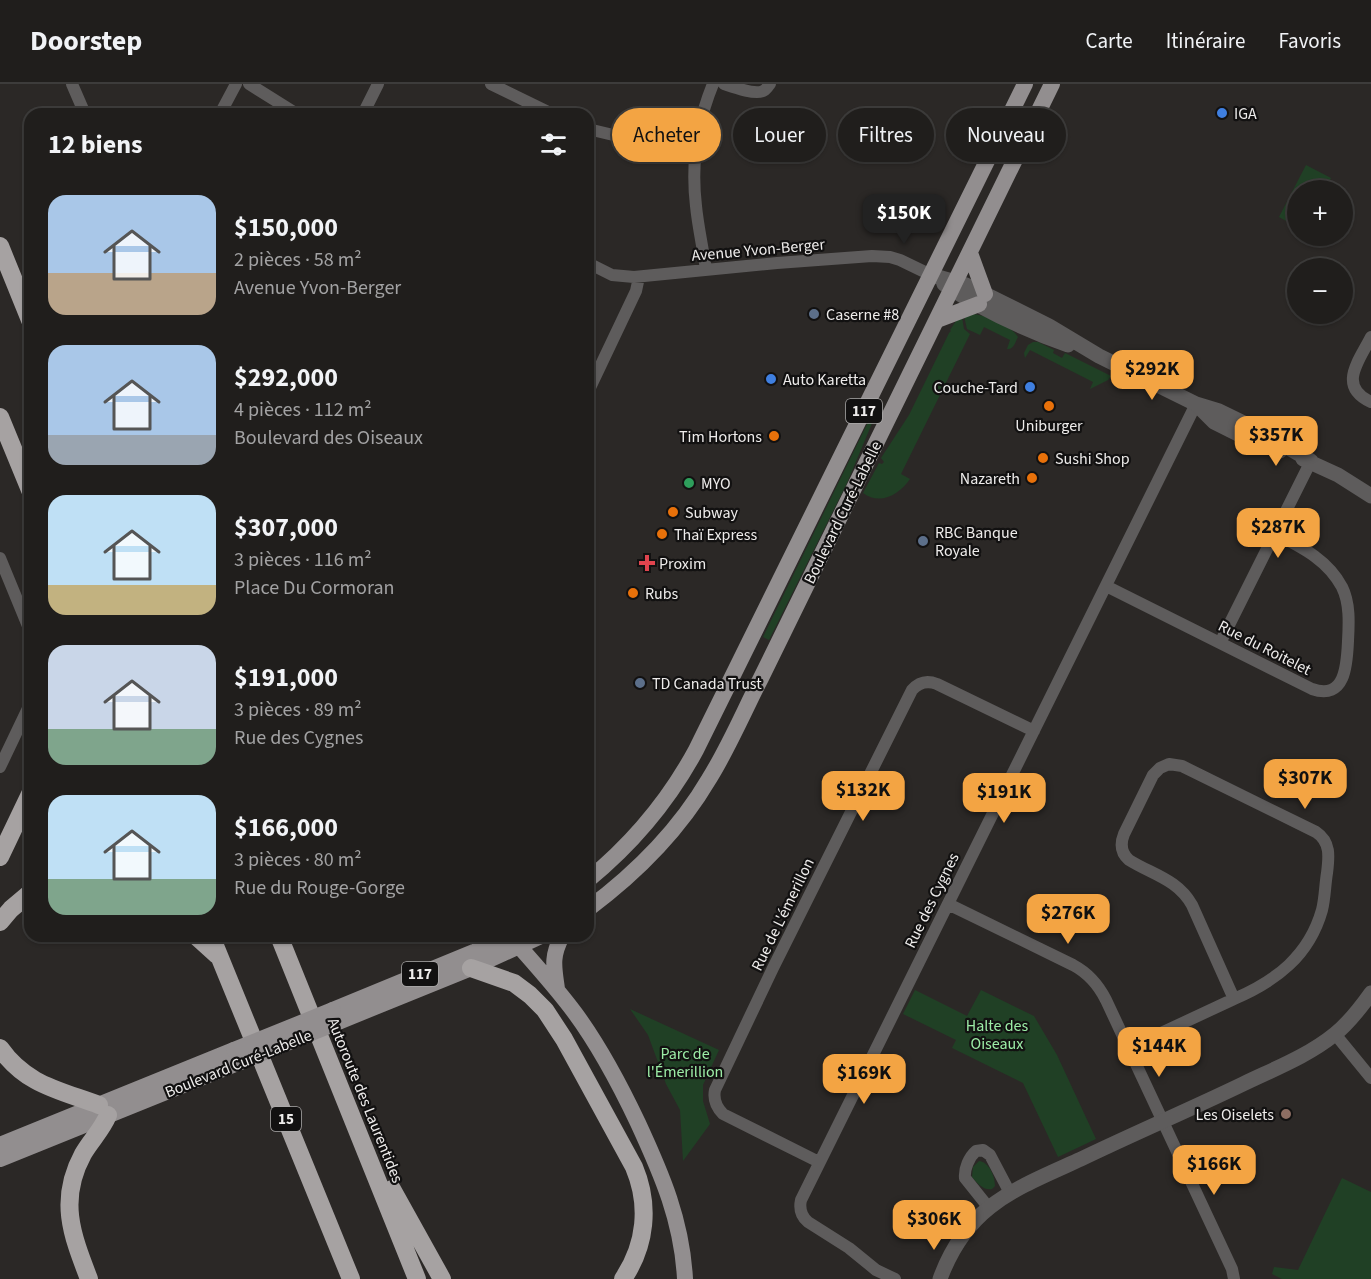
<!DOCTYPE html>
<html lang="fr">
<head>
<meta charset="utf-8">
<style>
  :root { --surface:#201e1c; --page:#2d2b29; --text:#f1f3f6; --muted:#a2a2a3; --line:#3d3c3b; --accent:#f3a443 }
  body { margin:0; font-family:"Source Sans 3",sans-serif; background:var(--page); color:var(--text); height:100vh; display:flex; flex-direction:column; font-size:22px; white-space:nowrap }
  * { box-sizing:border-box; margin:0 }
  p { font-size:20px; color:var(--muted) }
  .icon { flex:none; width:33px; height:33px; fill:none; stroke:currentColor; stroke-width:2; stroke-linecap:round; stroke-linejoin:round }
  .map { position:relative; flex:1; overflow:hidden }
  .panel { position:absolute; left:24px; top:24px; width:570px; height:834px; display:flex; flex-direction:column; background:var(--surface); border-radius:18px; box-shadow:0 2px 4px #0004,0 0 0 2px var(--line) }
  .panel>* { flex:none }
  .hud { position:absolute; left:612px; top:24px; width:570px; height:54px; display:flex; gap:12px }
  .buttons { position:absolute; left:1287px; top:96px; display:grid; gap:12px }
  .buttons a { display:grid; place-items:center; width:66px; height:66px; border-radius:50%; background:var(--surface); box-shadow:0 2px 4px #0004,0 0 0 2px var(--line); font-size:30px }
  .price { position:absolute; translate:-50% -51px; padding:0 14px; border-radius:12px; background:var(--accent); color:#111; font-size:20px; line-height:39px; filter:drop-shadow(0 2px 3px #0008) }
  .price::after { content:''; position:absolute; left:50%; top:36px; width:18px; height:14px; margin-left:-9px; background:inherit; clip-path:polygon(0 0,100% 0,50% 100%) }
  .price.active { background:#222; color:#fff }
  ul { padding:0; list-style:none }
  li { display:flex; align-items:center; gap:18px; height:150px; padding:0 24px }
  li span { display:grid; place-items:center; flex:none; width:168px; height:120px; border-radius:18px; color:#555 }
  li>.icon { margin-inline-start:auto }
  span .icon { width:72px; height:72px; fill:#fffc; stroke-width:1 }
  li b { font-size:26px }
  h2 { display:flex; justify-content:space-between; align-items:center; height:72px; padding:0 24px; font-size:26px }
  .chip { padding:0 21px; border-radius:27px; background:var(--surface); box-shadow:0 2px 4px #0004,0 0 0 2px var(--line); font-size:21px; line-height:54px }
  .chip.active { background:var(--accent); color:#111 }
  header { display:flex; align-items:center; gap:36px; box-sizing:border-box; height:84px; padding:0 30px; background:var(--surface); border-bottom:2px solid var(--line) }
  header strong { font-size:28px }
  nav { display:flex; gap:33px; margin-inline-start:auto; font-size:21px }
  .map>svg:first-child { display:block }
  .green { fill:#204025 }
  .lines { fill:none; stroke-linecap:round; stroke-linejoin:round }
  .minor { stroke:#5e5c5c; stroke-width:12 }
  .tertiary { stroke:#5e5c5c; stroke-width:15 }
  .primary { stroke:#928e8f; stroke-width:16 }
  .motorway { stroke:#a6a2a2; stroke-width:18 }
  .primary-bridge { stroke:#928e8f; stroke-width:16 }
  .shop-dot { fill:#3f7fe0; stroke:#121111; stroke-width:2 }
  .service-dot { fill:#5c6f8a; stroke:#121111; stroke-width:2 }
  .food-dot { fill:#e8710a; stroke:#121111; stroke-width:2 }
  .leisure-dot { fill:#2e9e5b; stroke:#121111; stroke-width:2 }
  .health-dot { fill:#e0444e; stroke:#121111; stroke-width:2 }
  .education-dot { fill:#8d6e63; stroke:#121111; stroke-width:2 }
  .labels { text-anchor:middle; stroke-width:4.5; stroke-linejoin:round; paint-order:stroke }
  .shield { fill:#121111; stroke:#acaaaa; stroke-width:1.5 }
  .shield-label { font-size:15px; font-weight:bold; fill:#eeeceb }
  .poi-label { font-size:16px; fill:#eeeceb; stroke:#121111; text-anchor:start }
  .street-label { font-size:16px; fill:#eeeceb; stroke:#121111 }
  .park-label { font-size:16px; fill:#9ceca6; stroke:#121111 }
</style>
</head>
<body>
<header>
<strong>Doorstep</strong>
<nav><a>Carte</a><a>Itinéraire</a><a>Favoris</a></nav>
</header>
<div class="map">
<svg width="1371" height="1195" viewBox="0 0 1371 1195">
  <rect width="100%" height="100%" fill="#2b2826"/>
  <!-- green -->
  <path class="green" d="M1306,81l25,13 -6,12h-27l-1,37 -18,-10z
    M972,230c14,1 39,11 46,23 -3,5 -4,13 -11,12l3,-9 -26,-13 -4,8 -13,-6 -3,-13z
    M962,233l2,12 6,5 -69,140 9,5c-10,15 -30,27 -47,14l16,-30 3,1 2,-2 -3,-4 28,-43 40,-82 2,-2 -1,-1 6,-9z
    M1033,258h5l16,8 -1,3 9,5 3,-5 46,23 -3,4 -18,9 3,-7 -63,-32 -5,8 -1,-5 4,-8z
    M875,324l3,1 -31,74 -78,157 -6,-3z
    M915,906l52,26 14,-26 53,26 23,39 39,84 -38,18 -35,-74 -71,-35 4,-8 -53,-26z
    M630,925l89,41 -16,35v16l7,23 -27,37 -3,-51 -14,-26 -18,-49z
    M979,1077c10,1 16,15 16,25l-3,3c-8,2 -15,-6 -20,-12l1,-10z
    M1342,1094l29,14v87h-89l-10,-5 2,-7 24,3z"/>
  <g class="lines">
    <!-- minor -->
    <path class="minor" d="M72,0l13,30
      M249,0l48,30
      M491,0l61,30
      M724,0c9,3 31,11 39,7 3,-1 5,-5 7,-7
      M220,30l16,-30
      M363,30l15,-30
      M588,45l42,10 65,11
      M588,179l24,12 22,2 143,-14 95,-7 18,1 10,3 31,15
      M706,186c-3,-22 -8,-43 -10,-64 -5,-42 1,-83 17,-122
      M1371,253c-12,24 -34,49 0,65
      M588,308l48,-101 3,-14
      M0,474l30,73
      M1106,502l206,103c34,12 35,-26 36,-48 1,-18 2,-38 -6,-54 -15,-28 -41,-40 -68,-54
      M1220,559l91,-182
      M1169,680l13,2 134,66c15,10 13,25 11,41 -2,12 -2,25 -5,37 -13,46 -46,71 -88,89l-42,-94c-15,-26 -39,-30 -63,-45 -8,-7 -9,-16 -5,-26l29,-59 7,-7z
      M0,683l30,-63
      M948,820l125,61c15,8 25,19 33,35l126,269 2,10
      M1335,950l36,44
      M1129,964l105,-49
      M819,1078l-96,-48c-7,-7 -10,-14 -8,-24l58,-122 139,-278c7,-8 15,-10 25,-6l97,47
      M989,1124l-24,-30c-1,-9 4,-21 11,-27l7,-1 7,5 20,38
      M895,1195l-19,-9 -27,-22 -41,-26c-7,-6 -9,-13 -7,-22l395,-796"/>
    <!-- tertiary -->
    <path class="tertiary" d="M931,191l35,10 19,9 64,32 50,30 97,48 23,7 39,19 53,31
      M944,200c37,25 82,46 124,61
      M1197,321l17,17 38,19 28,10
      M1303,375l35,16 33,21
      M940,1195c27,-74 75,-90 141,-120 54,-26 108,-49 162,-75 31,-15 65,-28 92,-50 14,-11 26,-27 36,-41"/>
    <!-- primary -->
    <path class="primary" d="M970,169l15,41
      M937,236l42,-16
      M588,796c44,-36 81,-80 108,-130l329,-666
      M588,825c47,-35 91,-79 121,-130 20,-32 35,-68 52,-101l291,-594
      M510,852c22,25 45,50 65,77 25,34 45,72 63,110 24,52 44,98 47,156
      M557,905c-3,-22 -6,-32 5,-53
      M333,926l141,-58 31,-16
      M338,938l133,-54 70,-32
      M0,1061l234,-95
      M0,1075l240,-97"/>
    <!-- motorway -->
    <path class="motorway" d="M0,162l30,74
      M0,333l30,73
      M0,773l30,-63
      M0,838l11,-13 19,-16
      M196,852l21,19
      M211,852l140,343
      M279,852l138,343
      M471,884l43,15 16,12 15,15 19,29 70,128c16,38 12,78 -11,112
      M0,964c26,37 59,42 99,57
      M392,1105l50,90
      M89,1195c-17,-44 -31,-79 -6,-125 8,-14 19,-24 25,-39"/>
    <!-- primary-bridge -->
    <path class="primary-bridge" d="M234,966l99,-40
      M240,978l98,-40"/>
  </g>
  <!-- markers -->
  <g class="shop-dot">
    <circle cx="1222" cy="29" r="6"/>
    <circle cx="771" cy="295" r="6"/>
    <circle cx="1030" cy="303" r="6"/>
  </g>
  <g class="service-dot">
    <circle cx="814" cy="230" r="6"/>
    <circle cx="923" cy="457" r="6"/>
    <circle cx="640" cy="599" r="6"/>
  </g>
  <g class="food-dot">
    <circle cx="1049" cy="322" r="6"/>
    <circle cx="774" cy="352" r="6"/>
    <circle cx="1043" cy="374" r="6"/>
    <circle cx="1032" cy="394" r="6"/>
    <circle cx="673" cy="428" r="6"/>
    <circle cx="662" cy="450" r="6"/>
    <circle cx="633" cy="509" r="6"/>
  </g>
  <circle class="leisure-dot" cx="689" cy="399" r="6"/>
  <path class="health-dot" d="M644 470h6v6h6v6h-6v6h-6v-6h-6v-6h6z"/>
  <circle class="education-dot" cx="1286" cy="1030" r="6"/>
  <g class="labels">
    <!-- shield labels -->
    <g class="shield">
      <rect x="846" y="315" width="36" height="24" rx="4.5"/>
      <rect x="402" y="878" width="36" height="24" rx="4.5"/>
      <rect x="271" y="1023" width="30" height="24" rx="4.5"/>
    </g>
    <g class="shield-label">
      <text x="864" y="332">117</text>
      <text x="420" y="895">117</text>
      <text x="286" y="1040">15</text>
    </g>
    <!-- poi labels -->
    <g class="poi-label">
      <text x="1234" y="35">IGA</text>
      <text x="826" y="236">Caserne #8</text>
      <text x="783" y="301">Auto Karetta</text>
      <text x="1018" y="309" text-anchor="end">Couche-Tard</text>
      <text x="1049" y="347" text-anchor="middle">Uniburger</text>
      <text x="762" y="358" text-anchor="end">Tim Hortons</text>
      <text x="1055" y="380">Sushi Shop</text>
      <text x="1020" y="400" text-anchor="end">Nazareth</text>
      <text x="701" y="405">MYO</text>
      <text x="685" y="434">Subway</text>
      <text x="935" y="454">RBC Banque<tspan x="935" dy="18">Royale</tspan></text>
      <text x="674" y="456">Thaï Express</text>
      <text x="659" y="485">Proxim</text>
      <text x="645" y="515">Rubs</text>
      <text x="652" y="605">TD Canada Trust</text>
      <text x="1274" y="1036" text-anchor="end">Les Oiselets</text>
    </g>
    <!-- street labels -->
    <g class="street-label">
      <text transform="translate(758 165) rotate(-5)" y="6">Avenue Yvon-Berger</text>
      <text transform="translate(842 428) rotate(-64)" y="6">Boulevard Curé-Labelle</text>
      <text transform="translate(1265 563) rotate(27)" y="6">Rue du Roitelet</text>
      <text transform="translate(931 816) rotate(-64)" y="6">Rue des Cygnes</text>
      <text transform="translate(782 830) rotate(-64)" y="6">Rue de L'émerillon</text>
      <text transform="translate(238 979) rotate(-22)" y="6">Boulevard Curé-Labelle</text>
      <text transform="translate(366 1016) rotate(68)" y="6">Autoroute des Laurentides</text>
    </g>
    <!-- park labels -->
    <g class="park-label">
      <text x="997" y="947">Halte des<tspan x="997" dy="18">Oiseaux</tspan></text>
      <text x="685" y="975">Parc de<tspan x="685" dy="18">l'Émerillion</tspan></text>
    </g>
  </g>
</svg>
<div class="buttons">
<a>+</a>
<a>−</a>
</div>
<b class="price active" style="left:904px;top:161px">$150K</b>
<b class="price" style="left:1152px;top:317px">$292K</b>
<b class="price" style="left:1276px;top:383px">$357K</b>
<b class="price" style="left:1278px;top:475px">$287K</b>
<b class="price" style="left:1305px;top:726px">$307K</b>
<b class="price" style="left:863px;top:738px">$132K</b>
<b class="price" style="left:1004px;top:740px">$191K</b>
<b class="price" style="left:1068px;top:861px">$276K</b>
<b class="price" style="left:1159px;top:994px">$144K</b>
<b class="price" style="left:864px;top:1021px">$169K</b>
<b class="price" style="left:1214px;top:1112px">$166K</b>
<b class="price" style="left:934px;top:1167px">$306K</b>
<div class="hud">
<a class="chip active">Acheter</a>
<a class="chip">Louer</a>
<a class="chip">Filtres</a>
<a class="chip">Nouveau</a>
</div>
<section class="panel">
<h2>12 biens<svg class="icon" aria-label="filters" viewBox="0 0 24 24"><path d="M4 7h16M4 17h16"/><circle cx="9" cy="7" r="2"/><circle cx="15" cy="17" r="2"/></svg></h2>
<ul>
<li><span style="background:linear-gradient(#a9c7e8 65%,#b9a48a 0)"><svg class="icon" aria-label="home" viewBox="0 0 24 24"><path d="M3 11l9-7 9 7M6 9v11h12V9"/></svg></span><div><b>$150,000</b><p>2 pièces · 58 m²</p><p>Avenue Yvon-Berger</p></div></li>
<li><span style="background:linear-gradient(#a9c7e8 75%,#9aa5b1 0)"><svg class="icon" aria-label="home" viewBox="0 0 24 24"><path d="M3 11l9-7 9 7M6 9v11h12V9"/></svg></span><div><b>$292,000</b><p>4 pièces · 112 m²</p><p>Boulevard des Oiseaux</p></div></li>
<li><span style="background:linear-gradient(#bfe0f5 75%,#c2b280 0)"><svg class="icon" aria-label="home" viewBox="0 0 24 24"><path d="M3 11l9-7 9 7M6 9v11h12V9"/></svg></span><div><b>$307,000</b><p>3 pièces · 116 m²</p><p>Place Du Cormoran</p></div></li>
<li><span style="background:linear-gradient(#c9d6e8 70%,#7fa58c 0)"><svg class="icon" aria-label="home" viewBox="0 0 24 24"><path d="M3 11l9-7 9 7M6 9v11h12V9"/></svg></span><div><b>$191,000</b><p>3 pièces · 89 m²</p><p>Rue des Cygnes</p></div></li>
<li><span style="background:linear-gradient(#bfe0f5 70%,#7fa58c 0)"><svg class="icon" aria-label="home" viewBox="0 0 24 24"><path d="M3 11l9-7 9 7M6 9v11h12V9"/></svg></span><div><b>$166,000</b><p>3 pièces · 80 m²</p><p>Rue du Rouge-Gorge</p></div></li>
</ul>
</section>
</div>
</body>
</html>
